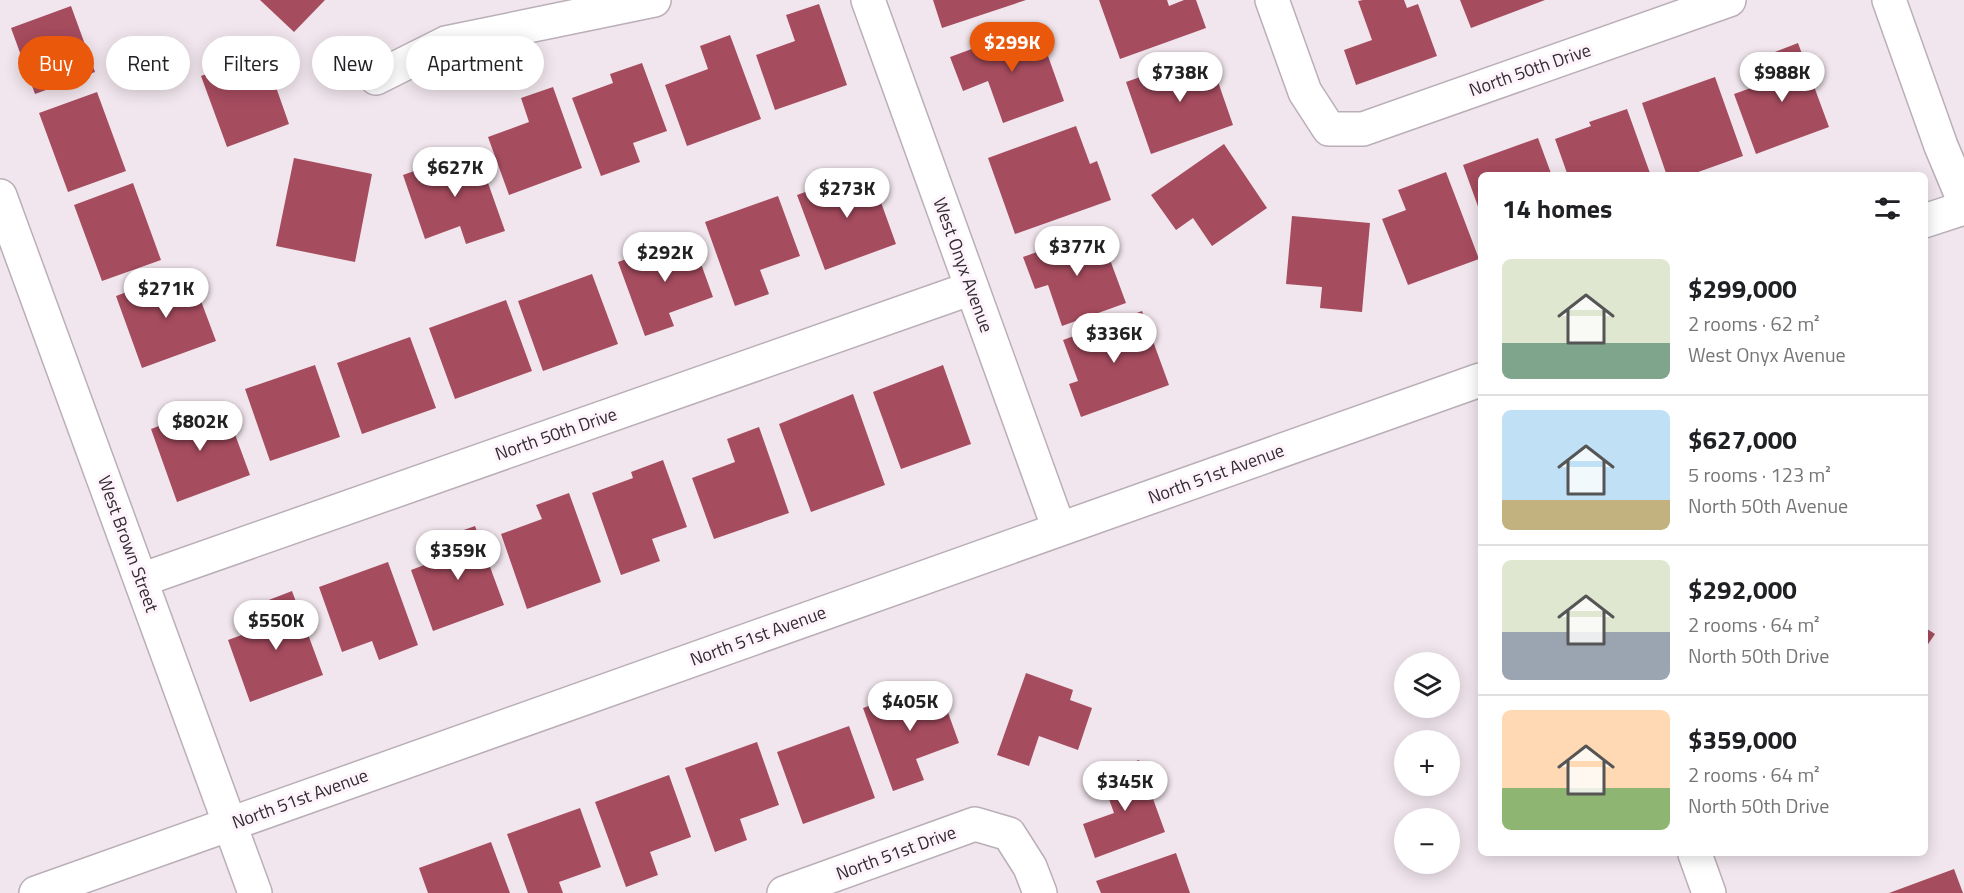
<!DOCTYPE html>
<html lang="en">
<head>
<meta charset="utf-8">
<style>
  :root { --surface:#fff; --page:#f6f6f6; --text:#202124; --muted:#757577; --line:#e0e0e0; --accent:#ea580c }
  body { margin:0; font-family:"Titillium Web",sans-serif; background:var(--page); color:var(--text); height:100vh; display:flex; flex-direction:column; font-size:22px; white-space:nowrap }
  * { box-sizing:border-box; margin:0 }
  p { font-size:20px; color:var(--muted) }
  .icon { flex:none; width:33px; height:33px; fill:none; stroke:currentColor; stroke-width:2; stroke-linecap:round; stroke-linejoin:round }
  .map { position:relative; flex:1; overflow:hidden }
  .sheet { position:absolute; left:1478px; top:172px; width:450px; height:684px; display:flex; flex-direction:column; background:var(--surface); border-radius:9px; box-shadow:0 3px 15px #0003 }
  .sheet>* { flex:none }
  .hud { position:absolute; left:18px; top:36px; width:570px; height:54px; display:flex; gap:12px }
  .fabs { position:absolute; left:1394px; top:652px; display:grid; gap:12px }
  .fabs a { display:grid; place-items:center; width:66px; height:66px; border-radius:50%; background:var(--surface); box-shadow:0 3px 15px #0003; font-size:30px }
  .price { position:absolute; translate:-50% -51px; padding:0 14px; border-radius:21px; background:#fff; color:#222; font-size:20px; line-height:39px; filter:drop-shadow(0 2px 3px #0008) }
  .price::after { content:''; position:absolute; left:50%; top:36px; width:18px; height:14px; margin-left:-9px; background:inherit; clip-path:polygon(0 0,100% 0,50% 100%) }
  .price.current { background:var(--accent); color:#fff }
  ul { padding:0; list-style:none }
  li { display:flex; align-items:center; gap:18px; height:150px; padding:0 24px }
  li+li { border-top:2px solid var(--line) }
  li span { display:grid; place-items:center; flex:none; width:168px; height:120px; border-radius:9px; color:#555 }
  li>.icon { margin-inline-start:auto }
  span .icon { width:72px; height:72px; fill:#fffc; stroke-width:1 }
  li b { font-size:26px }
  h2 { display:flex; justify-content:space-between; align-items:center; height:72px; padding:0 24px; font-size:26px }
  .pill { padding:0 21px; border-radius:27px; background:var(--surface); box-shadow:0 3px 15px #0003; font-size:21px; line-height:54px }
  .pill.current { background:var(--accent); color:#fff }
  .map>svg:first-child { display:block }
  .building { fill:#a64c5f }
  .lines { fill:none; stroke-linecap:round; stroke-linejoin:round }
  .minor-casing { stroke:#baafb7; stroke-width:36 }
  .major-casing { stroke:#baafb7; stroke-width:36 }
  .minor { stroke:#fff; stroke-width:33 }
  .major { stroke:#fff; stroke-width:33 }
  .labels { text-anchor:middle; stroke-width:6; stroke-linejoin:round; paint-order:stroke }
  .street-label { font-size:18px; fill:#302c2f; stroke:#fef3fb }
</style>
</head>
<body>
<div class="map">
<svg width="1964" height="893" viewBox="0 0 1964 893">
  <rect width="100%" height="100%" fill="#f1e6ed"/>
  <!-- building -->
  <path class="building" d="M260,0h65l-31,32z
    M933,0h93l-84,28z
    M1099,0h68l2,6 15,-6h12l10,28 -86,31z
    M1363,0h41l3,8 11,-4 19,52 -81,29 -12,-35 28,-10 -14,-39z
    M1460,0h85l-74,28z
    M819,4l28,81 -72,25 -19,-55 39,-14 -9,-26z
    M71,6l24,66 -60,22 -24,-66z
    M1037,25l27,76 -61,22 -15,-42 -25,10 -13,-34z
    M730,35l31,84 -74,27 -22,-61 43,-16 -8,-23z
    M1798,43l31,84 -73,27 -22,-60 42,-15 -9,-24z
    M264,53l25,71 -62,23 -26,-71z
    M1208,53l25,72 -82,29 -25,-72z
    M642,63l25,68 -34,12 7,19 -39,14 -29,-78 41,-15 -3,-9z
    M1715,77l28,79 -56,20h-20l-25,-73z
    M553,87l29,81 -73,27 -21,-58 41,-15 -8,-24z
    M97,92l29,79 -58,21 -29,-79z
    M1627,109l24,67h-83l-13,-37 36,-13 -2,-4z
    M1076,126l14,38 7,-3 14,39 -96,34 -27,-76z
    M1538,138l14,38h-72v36l-17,-47z
    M1224,144l43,64 -55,38 -19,-28 -17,12 -25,-35z
    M476,149l29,82 -39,13 -6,-18 -35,13 -22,-64z
    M294,158l78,16 -17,88 -79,-16z
    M869,169l27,75 -71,26 -28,-75z
    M1446,172l33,87 -71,26 -26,-66 24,-9 -8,-20z
    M133,183l28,77 -59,21 -28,-76z
    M778,196l22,60 -40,14 9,24 -34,12 -30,-84z
    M1292,216l78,7 -8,89 -42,-4 2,-21 -36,-3z
    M1099,230l27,73 -64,23 -14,-41 -13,4 -12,-32z
    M691,236l22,61 -44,16 5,13 -29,10 -27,-74z
    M189,269l27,72 -74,27 -26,-72z
    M592,274l26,70 -75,27 -25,-70z
    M506,300l26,71 -77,28 -26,-71z
    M1142,311l27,74 -88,32 -12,-33 9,-3 -15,-41z
    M410,337l26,71 -74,26 -25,-71z
    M315,365l25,72 -70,24 -25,-72z
    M943,365l28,79 -70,25 -28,-77z
    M853,394l32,91 -74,27 -32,-88z
    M223,402l27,73 -73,27 -26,-73z
    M759,427l30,86 -75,26 -22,-61 43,-16 -8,-23z
    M663,460l24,67 -35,12 8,22 -39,14 -29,-82 41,-15 -2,-6z
    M569,493l32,89 -74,27 -26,-75 41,-15 -6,-14z
    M475,526l29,79 -71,26 -22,-61 32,-12 -7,-18z
    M388,562l30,83 -39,15 -7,-19 -30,11 -23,-65z
    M292,591l31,84 -73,27 -22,-62 41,-15 -8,-22z
    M1924,627l11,7 -11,16z
    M1026,673l47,17 -3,10 22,8 -14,42 -39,-14 -10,30 -32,-11z
    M937,682l22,61 -43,16 8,21 -31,11 -30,-83z
    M849,726l26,72 -72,26 -26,-72z
    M757,742l22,63 -39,14 7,21 -32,12 -30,-84z
    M1139,760l26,72 -70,26 -12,-34 31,-11 -14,-39z
    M669,775l22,62 -41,15 8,23 -32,12 -31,-85z
    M580,808l21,59 -42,15 4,11h-35l-21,-59z
    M491,842l19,51h-82l-9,-25z
    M1176,853l14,40h-89l-5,-12z
    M1954,869l9,24h-74z"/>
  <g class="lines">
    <!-- minor casing -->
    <g class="minor-casing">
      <path id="minor" d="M868,0l191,529
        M1272,0l33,92 24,37h34l366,-129
        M1889,0l52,146 23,55
        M376,78l70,-35 208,-43
        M0,196l255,697
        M141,580l831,-292
        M1695,854l14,39
        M784,893l191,-69 34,10 21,33 10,26"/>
    </g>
    <!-- major casing -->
    <g class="major-casing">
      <path id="major" d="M1924,221l40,-13
        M36,893l1444,-513"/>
    </g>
    <!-- minor -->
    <use href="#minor" class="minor"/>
    <!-- major -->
    <use href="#major" class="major"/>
  </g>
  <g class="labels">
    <!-- street labels -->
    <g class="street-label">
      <text transform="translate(1530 70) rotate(-19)" y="6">North 50th Drive</text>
      <text transform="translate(963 265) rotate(70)" y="6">West Onyx Avenue</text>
      <text transform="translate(556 434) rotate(-19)" y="6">North 50th Drive</text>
      <text transform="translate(1216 474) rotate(-20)" y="6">North 51st Avenue</text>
      <text transform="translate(128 544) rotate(70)" y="6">West Brown Street</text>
      <text transform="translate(758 636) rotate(-20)" y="6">North 51st Avenue</text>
      <text transform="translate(300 799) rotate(-20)" y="6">North 51st Avenue</text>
      <text transform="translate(896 853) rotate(-20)" y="6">North 51st Drive</text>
    </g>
  </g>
</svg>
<div class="fabs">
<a><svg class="icon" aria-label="layers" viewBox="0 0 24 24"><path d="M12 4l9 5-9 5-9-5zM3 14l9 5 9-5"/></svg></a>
<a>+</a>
<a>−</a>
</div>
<b class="price current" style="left:1012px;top:73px">$299K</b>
<b class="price" style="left:1180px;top:103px">$738K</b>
<b class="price" style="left:1782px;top:103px">$988K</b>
<b class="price" style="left:455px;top:198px">$627K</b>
<b class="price" style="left:847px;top:219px">$273K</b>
<b class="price" style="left:1077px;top:277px">$377K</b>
<b class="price" style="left:665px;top:283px">$292K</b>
<b class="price" style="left:166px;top:319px">$271K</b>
<b class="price" style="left:1114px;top:364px">$336K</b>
<b class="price" style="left:200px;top:452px">$802K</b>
<b class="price" style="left:458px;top:581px">$359K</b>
<b class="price" style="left:276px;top:651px">$550K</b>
<b class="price" style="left:910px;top:732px">$405K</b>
<b class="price" style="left:1125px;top:812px">$345K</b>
<div class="hud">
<a class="pill current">Buy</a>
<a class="pill">Rent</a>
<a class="pill">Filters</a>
<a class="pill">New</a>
<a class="pill">Apartment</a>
</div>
<section class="sheet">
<h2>14 homes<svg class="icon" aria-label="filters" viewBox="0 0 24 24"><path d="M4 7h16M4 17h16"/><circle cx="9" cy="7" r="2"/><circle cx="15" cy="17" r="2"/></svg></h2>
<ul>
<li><span style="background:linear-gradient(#dfe7d0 70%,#7fa58c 0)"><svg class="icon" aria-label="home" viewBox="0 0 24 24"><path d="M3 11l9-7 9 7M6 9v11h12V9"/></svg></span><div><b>$299,000</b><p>2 rooms · 62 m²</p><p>West Onyx Avenue</p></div></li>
<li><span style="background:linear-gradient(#bfe0f5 75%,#c2b280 0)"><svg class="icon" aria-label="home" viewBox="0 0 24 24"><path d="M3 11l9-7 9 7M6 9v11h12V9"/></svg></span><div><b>$627,000</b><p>5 rooms · 123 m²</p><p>North 50th Avenue</p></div></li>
<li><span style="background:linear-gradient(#dfe7d0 60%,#9aa5b1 0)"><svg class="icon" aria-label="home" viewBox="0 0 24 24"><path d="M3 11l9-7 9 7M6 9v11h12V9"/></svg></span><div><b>$292,000</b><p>2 rooms · 64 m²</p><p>North 50th Drive</p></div></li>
<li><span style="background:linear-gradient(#ffd9b3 65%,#8fb573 0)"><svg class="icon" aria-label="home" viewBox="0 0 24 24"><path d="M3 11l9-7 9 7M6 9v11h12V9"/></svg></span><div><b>$359,000</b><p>2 rooms · 64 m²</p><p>North 50th Drive</p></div></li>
</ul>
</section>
</div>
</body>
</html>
